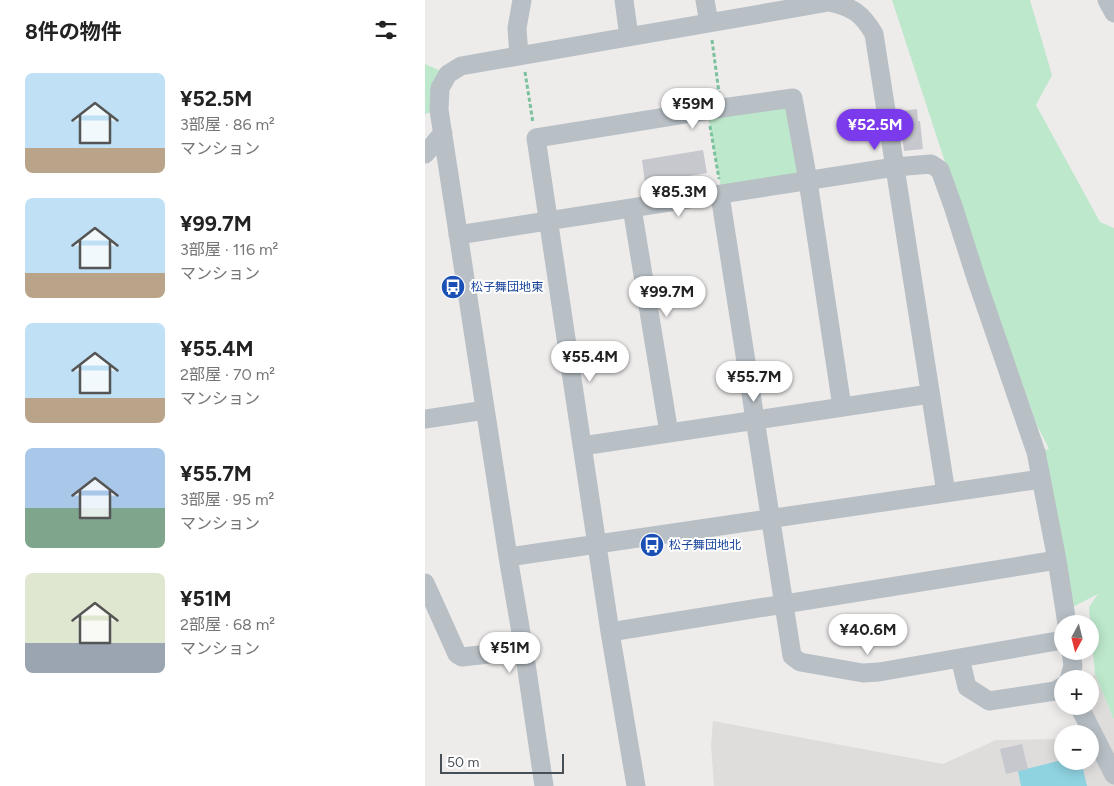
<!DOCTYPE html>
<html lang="ja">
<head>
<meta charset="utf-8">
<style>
  :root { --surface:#fff; --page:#f6f6f6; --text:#222; --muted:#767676; --accent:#7c3aed }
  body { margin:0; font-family:Figtree,"Noto Sans JP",sans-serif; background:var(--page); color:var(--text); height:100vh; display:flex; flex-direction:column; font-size:19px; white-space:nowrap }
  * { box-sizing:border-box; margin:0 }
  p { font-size:16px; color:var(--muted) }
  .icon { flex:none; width:28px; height:28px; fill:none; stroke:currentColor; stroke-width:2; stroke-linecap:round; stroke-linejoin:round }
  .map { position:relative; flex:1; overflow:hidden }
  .sheet { display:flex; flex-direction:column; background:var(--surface); width:425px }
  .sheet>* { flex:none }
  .needle { width:32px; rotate:187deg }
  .controls { position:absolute; left:629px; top:615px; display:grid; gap:10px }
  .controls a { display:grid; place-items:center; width:45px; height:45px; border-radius:50%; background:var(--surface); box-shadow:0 2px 12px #0003; font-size:25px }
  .scale { position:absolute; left:15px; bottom:12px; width:124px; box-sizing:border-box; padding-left:5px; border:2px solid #464f56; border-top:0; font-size:14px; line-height:18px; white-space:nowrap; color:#464f56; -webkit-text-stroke:4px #fff; paint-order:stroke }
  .price { position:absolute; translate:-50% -42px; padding:0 11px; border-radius:18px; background:#fff; color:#222; font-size:16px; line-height:32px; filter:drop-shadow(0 1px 2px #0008) }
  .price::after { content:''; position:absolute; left:50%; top:30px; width:15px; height:11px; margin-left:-8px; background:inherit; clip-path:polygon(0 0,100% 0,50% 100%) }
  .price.active { background:var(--accent); color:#fff }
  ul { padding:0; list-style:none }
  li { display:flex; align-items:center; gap:15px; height:125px; padding:0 25px }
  li span { display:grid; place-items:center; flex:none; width:140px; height:100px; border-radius:8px; color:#555 }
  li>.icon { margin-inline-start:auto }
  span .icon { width:60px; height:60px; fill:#fffc; stroke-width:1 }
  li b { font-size:21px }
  h2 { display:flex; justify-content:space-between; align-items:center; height:60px; padding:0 25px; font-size:21px }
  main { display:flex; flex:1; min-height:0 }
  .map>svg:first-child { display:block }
  .education { fill:#dfdcdc }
  .green { fill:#bde8cc }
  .water { fill:#8fd2e0 }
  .building { fill:#c6c8ce }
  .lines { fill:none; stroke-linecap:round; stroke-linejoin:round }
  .path { stroke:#7ac19c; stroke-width:3; stroke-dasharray:4 2.5; stroke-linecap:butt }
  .minor { stroke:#b8c0c6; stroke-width:19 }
  .labels { text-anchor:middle; stroke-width:4; stroke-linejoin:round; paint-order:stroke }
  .transit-label { font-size:12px; fill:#164399; stroke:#fff; text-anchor:start }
</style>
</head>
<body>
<main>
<section class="sheet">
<h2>8件の物件<svg class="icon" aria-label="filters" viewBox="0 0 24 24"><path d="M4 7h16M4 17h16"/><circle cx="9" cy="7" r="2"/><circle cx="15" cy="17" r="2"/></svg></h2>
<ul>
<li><span style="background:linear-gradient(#bfe0f5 75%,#b9a48a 0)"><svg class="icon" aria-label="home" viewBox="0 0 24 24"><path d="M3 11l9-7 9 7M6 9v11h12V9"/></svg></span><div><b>¥52.5M</b><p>3部屋 · 86 m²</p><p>マンション</p></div></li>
<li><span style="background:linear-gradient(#bfe0f5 75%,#b9a48a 0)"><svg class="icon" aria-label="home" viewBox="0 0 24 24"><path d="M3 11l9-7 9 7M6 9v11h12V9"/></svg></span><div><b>¥99.7M</b><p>3部屋 · 116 m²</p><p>マンション</p></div></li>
<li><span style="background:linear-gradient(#bfe0f5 75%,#b9a48a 0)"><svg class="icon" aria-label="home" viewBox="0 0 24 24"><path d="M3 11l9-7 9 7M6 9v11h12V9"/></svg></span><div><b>¥55.4M</b><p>2部屋 · 70 m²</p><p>マンション</p></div></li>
<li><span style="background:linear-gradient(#a9c7e8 60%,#7fa58c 0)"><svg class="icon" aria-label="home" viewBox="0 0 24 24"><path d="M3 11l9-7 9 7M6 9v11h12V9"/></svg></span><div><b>¥55.7M</b><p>3部屋 · 95 m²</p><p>マンション</p></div></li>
<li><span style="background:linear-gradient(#dfe7d0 70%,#9aa5b1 0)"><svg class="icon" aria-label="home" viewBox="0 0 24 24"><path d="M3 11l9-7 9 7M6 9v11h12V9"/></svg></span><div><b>¥51M</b><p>2部屋 · 68 m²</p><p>マンション</p></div></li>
</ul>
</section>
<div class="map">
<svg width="689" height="786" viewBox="0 0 689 786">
  <rect width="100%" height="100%" fill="#eeebeb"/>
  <!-- education -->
  <path class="education" d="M670,674l19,46v66h-400l-3,-41 2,-24 230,43 53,-24 66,-1 1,22h27v-23l-2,-4 -24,-28h26v-27z"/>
  <!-- green -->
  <path class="green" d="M467,0h138l22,75 -16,30 64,117 14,6v492l-19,-46 -6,-67 9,-13 -33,17 -29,-159 13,-3 -13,-26 -93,-267z
    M0,64l23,10 -9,36 -14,4z
    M368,98l15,83 -86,13 -15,-83z"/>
  <!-- water -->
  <path class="water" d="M637,760l19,1 6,25h-66l-3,-15z"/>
  <!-- building -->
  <path class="building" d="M492,109l1,12h2l3,28 -19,2 -5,-40z
    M278,150l4,23 -62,10 -3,-23z
    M597,744l6,25 -22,5 -6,-25z"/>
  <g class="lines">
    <!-- path -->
    <path class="path" d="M287,40l7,53
      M100,72l8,51
      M285,126l9,53"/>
    <!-- minor -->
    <path class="minor" d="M199,0l5,37
      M280,0l4,23
      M682,0l7,13
      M94,56l-2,-28 5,-28
      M0,154l18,-21
      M295,195l72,461 8,6 63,11 16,-1 184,-32
      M207,208l37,225
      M33,235l437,-68 36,-3 9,6 13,36 24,75 59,171 21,108 10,64
      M0,419l60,-9
      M157,446l348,-52
      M83,557l533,-78
      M0,583l32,71 5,3 62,-7
      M185,632l447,-72
      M535,658l7,29 22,14 66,-10 8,-5
      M644,679l4,-13 -2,-15
      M654,706l35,69
      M119,786l-20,-136 -16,-93 -69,-447 1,-22 8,-14 13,-8 368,-64c23,5 33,11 45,32l72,459
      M211,786l-26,-154 -74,-494 186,-30 71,-10 15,83 34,226"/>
  </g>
  <!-- icons -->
  <defs>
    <g id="bus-disc" transform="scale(1.25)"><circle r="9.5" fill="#1a4fb4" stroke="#fff"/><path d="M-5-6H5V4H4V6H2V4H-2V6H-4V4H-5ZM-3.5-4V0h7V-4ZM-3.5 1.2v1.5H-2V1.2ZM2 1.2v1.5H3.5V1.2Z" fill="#fff"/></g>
  </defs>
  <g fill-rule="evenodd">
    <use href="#bus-disc" x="28" y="287"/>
    <use href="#bus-disc" x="227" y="545"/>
  </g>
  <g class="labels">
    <!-- transit labels -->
    <g class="transit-label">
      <text x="46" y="291">松子舞団地東</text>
      <text x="244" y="549">松子舞団地北</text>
    </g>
  </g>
</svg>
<div class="controls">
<a><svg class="needle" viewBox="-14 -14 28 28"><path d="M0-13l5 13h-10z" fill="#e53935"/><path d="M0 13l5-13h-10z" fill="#767676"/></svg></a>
<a>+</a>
<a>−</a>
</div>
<div class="scale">50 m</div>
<b class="price" style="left:268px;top:130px">¥59M</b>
<b class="price active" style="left:450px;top:151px">¥52.5M</b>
<b class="price" style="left:254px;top:218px">¥85.3M</b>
<b class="price" style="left:242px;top:318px">¥99.7M</b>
<b class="price" style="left:165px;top:383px">¥55.4M</b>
<b class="price" style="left:329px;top:403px">¥55.7M</b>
<b class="price" style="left:443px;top:656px">¥40.6M</b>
<b class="price" style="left:85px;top:674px">¥51M</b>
</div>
</main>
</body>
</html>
